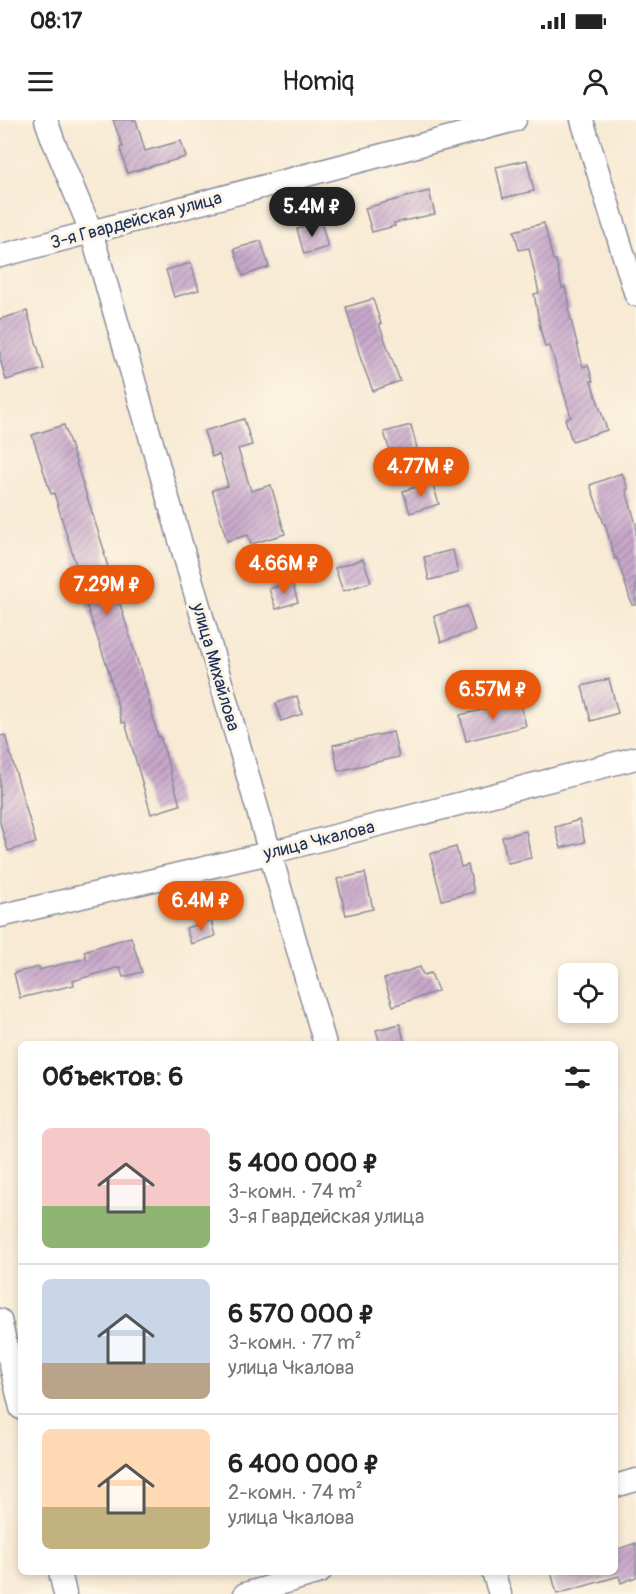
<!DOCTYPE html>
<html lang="ru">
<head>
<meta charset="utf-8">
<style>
  :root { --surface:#fff; --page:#f6f6f6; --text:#222; --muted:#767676; --line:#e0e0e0; --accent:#ea580c }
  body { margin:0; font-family:Pangolin,sans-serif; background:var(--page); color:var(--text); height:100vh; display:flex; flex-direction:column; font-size:22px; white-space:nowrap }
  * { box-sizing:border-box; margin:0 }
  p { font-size:20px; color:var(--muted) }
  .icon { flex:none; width:33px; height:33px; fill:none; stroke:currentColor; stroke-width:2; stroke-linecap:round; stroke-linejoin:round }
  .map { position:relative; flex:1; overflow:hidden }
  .drawer { position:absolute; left:18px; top:921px; width:600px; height:534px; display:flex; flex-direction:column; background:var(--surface); border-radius:9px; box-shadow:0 3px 9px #0003 }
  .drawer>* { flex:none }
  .tools { position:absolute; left:558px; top:843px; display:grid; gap:12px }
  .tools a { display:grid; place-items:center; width:60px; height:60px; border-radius:9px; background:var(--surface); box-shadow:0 3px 9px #0003; font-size:30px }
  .price { position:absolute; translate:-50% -51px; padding:0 14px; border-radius:21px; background:var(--accent); color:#fff; font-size:20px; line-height:39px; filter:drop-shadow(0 2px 3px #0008) }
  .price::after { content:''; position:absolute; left:50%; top:36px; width:18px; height:14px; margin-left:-9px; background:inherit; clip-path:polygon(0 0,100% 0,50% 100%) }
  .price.selected { background:#222; color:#fff }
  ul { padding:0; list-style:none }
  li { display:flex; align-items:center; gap:18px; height:150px; padding:0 24px }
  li+li { border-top:2px solid var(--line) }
  li span { display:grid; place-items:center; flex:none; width:168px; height:120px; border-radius:9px; color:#555 }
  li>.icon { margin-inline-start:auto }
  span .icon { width:72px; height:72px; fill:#fffc; stroke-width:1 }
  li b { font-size:26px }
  h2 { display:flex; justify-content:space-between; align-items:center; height:72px; padding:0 24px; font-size:26px }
  .status { display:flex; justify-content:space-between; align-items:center; height:42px; padding:0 30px; background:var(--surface); direction:ltr }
  .status svg { height:16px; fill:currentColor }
  header { display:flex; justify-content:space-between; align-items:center; height:78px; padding:0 24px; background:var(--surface); font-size:27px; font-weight:600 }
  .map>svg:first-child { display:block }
  .building { fill:url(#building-hatch) }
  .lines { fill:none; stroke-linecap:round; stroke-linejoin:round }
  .minor-casing { stroke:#8a8c99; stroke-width:25 }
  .minor { stroke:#fff; stroke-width:22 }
  .labels { text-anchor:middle; stroke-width:6; stroke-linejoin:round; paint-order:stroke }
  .street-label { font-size:18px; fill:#1b2f5e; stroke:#fcf5e5 }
</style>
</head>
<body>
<div class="status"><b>08:17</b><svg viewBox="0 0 49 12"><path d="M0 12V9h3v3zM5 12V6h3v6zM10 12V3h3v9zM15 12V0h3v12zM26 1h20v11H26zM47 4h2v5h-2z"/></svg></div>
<header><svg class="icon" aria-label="menu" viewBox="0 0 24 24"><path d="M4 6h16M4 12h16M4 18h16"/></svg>Homiq<svg class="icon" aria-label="person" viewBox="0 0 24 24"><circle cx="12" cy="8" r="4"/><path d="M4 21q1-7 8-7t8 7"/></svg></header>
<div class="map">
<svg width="636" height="1474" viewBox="0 0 636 1474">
  <defs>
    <pattern id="building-hatch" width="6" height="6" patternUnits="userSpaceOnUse" patternTransform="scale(1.5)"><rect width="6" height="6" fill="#c8a7cb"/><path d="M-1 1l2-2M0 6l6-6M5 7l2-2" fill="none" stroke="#a288a8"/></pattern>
  </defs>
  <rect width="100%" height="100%" fill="#fcf5e5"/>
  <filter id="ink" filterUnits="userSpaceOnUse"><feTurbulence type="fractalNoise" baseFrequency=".0167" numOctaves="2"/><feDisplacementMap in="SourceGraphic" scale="12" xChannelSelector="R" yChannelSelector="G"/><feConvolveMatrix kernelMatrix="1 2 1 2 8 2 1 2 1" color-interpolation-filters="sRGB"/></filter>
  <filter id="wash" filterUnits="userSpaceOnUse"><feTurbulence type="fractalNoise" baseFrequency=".008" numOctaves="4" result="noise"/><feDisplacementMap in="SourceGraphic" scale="24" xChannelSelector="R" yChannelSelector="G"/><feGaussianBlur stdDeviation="1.35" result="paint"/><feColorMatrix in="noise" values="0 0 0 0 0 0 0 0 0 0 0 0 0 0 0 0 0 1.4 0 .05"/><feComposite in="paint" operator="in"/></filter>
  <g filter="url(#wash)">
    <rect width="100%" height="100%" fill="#f8ead4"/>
    <g id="blocks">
      <!-- building -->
      <path class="building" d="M113,0h23l9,31 36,-10 5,16 -59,16 -7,-26h3z
        M527,40l7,31 -31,7 -7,-31z
        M429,71l6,23 -41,9 1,3 -23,6 -7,-24z
        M321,102l7,25 -24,7 -7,-25z
        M544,103l9,37h3l6,28 3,-1 5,20 -2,1 15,59 5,-2 5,16h-2l16,49 -35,11 -7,-22 6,-2 -21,-71 -5,1 -4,-15 -7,-38 5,-1 -10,-45 -10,2 -5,-19z
        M261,121l8,26 -26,9 -9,-27z
        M191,143l8,27 -25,7 -8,-27z
        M373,179l8,25h-2l21,57 -27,10 -12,-31 -15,-53z
        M27,191l17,58 -38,11 -6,-21v-40z
        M244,299l8,26 -14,4 13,42 20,-6 14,49 -34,10 -3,-9 -21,6 -15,-51 16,-4 -9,-32 -7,3 -8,-26z
        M64,305l41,128h-1l14,51h2l27,88 11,45 2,-1 20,69 -29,9 -26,-92 -3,1 -13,-51 -26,-77 -6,-22 1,-1 -24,-79 -3,1 -19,-59z
        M411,305l6,23 -26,7 -7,-23z
        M622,353l6,16 -2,1 10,34v81h-4l-15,-47 -2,1 -10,-35h-1l-14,-39z
        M432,362l7,22 -29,9 -7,-22z
        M453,430l5,23 -29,7 -5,-23z
        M363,439l8,23 -28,9 -8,-23z
        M292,462l6,20 -22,7 -7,-20z
        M467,486l8,25 -34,11 -7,-26z
        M609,559l9,34 -27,8 -9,-35z
        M297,576l5,18 -21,7 -5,-18z
        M520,581l6,25 -60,15 -6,-26z
        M393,612l6,25 -61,14 -5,-26z
        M5,615l31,108 -28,8 -8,-28v-87z
        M579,700l6,22 -24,6 -6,-21z
        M526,711l5,27 -23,5 -6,-26z
        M456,727l5,20 7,-2 6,27 -32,8 -12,-46z
        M365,753l8,36 -27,6 -9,-36z
        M211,800l4,16 -24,8 -5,-16z
        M131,817l11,35 -19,5 -3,-10 -47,14 1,4 -54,13 -6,-25 25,-6v3l47,-12 -2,-7z
        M420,847l3,8 8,-2 7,18 -45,15 -9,-27z
        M400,904l5,20h-25l-4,-14z
        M636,1423v34l-15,6 -2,-7 -62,18 -6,-22h64v-22z"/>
    </g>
  </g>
  <g filter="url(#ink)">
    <use href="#blocks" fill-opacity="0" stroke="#8a8c99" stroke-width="1.5"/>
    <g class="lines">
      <!-- minor casing -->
      <g class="minor-casing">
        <path id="minor" d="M46,0l7,20 38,91 234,813
          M582,0l54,175
          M0,136l515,-136
          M0,796l269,-63 367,-95
          M0,1200l21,88
          M615,1366l21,-6
          M60,1452l5,22
          M493,1452l7,22
          M245,1474l75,-22"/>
      </g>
      <!-- minor -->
      <use href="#minor" class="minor"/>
    </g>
  </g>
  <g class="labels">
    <!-- street labels -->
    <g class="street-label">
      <text transform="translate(136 100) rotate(-15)" y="6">3-я Гвардейская улица</text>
      <text transform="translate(216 547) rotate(74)" y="6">улица Михайлова</text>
      <text transform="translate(319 720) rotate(-14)" y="6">улица Чкалова</text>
    </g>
  </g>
</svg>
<div class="tools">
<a><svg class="icon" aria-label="locate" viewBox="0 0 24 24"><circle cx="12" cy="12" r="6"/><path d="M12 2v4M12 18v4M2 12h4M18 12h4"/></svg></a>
</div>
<b class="price selected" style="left:312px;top:118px">5.4M ₽</b>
<b class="price" style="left:421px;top:378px">4.77M ₽</b>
<b class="price" style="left:284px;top:475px">4.66M ₽</b>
<b class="price" style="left:107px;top:496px">7.29M ₽</b>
<b class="price" style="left:493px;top:601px">6.57M ₽</b>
<b class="price" style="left:201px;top:812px">6.4M ₽</b>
<section class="drawer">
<h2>Объектов: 6<svg class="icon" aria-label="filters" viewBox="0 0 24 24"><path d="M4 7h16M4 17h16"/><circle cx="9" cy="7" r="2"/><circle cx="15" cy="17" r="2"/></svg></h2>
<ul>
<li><span style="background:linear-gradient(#f6c9c9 65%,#8fb573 0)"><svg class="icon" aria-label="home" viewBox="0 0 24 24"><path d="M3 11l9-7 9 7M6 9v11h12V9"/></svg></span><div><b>5 400 000 ₽</b><p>3-комн. · 74 m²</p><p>3-я Гвардейская улица</p></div></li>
<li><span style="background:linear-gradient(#c9d6e8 70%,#b9a48a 0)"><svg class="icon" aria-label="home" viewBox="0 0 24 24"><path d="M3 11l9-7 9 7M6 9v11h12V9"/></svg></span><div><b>6 570 000 ₽</b><p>3-комн. · 77 m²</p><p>улица Чкалова</p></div></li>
<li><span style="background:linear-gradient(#ffd9b3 65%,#c2b280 0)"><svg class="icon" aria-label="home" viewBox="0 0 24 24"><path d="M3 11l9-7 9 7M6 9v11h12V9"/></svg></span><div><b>6 400 000 ₽</b><p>2-комн. · 74 m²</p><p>улица Чкалова</p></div></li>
</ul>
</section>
</div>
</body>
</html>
